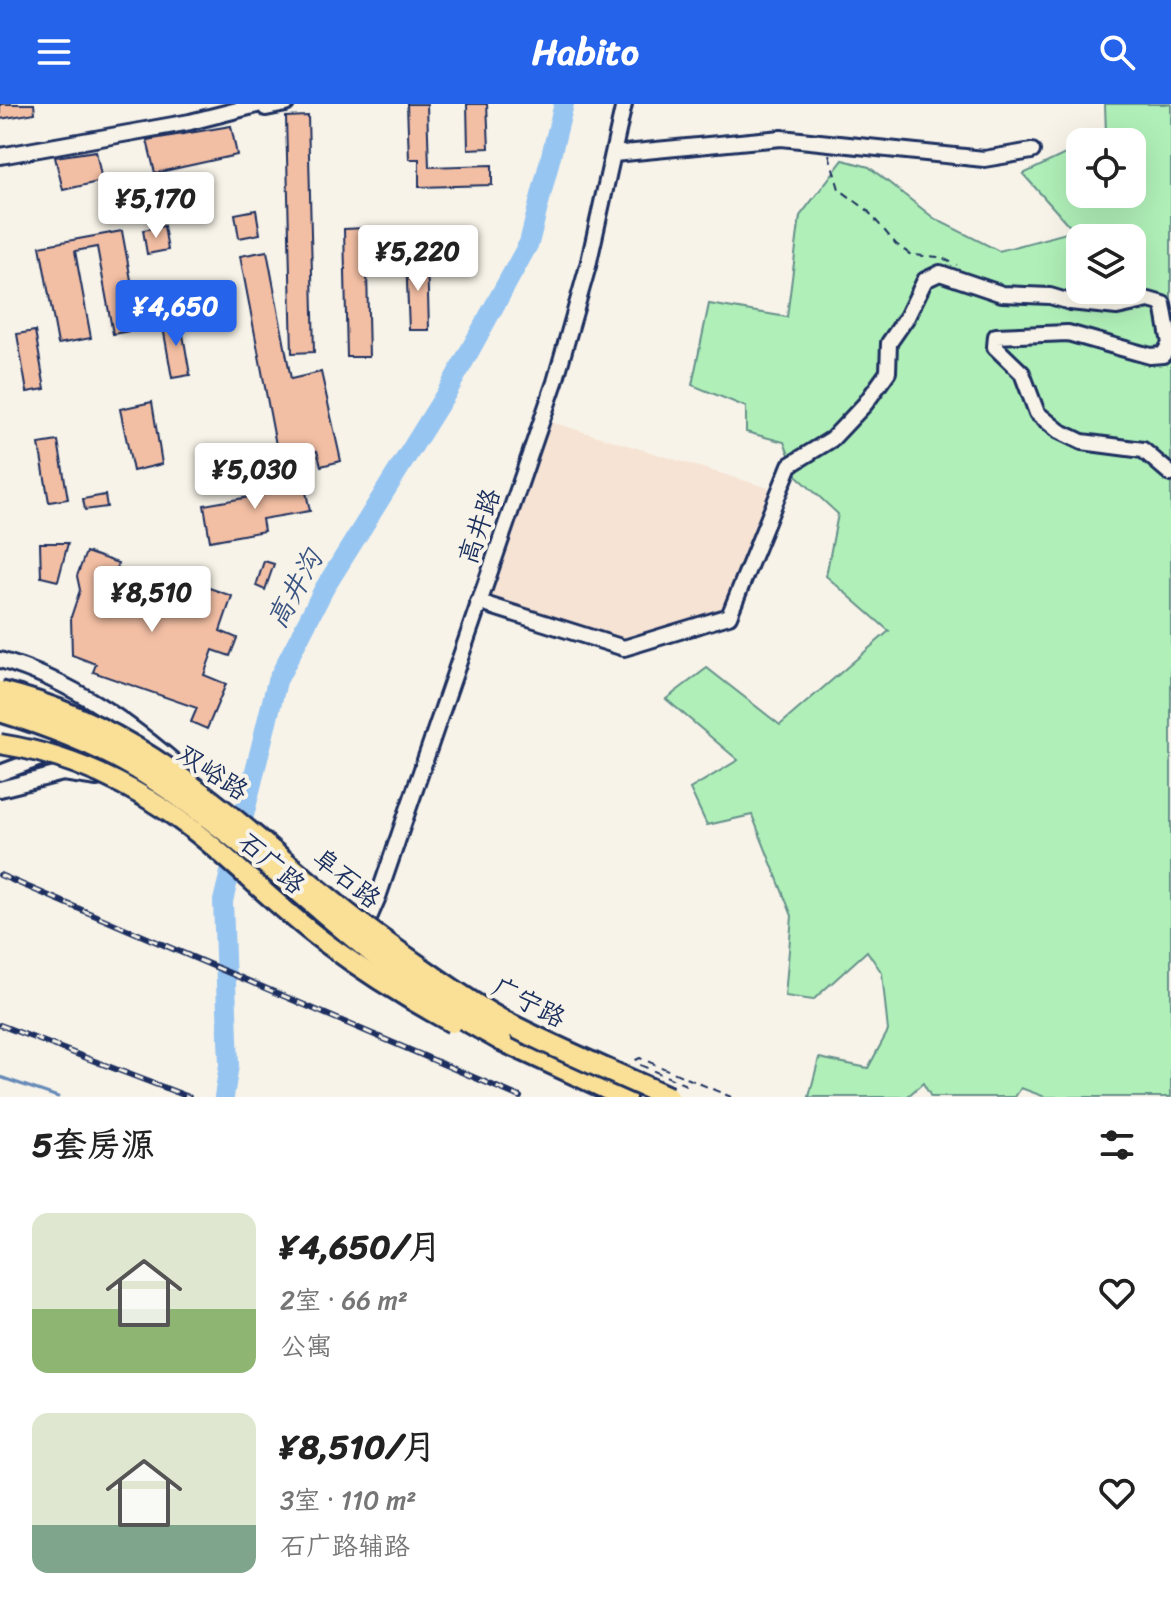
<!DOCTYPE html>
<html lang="zh">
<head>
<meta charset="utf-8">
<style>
  :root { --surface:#fff; --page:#f6f6f6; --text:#222; --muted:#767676; --accent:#2563eb }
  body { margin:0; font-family:Sriracha,"LXGW WenKai TC",sans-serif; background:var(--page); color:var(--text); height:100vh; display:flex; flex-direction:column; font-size:30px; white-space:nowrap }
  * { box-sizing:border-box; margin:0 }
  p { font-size:26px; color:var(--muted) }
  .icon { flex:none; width:44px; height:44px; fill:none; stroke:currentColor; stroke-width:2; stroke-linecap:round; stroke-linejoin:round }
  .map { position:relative; height:993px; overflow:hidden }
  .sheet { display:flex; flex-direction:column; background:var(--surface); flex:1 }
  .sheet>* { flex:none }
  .fabs { position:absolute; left:1066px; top:24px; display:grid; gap:16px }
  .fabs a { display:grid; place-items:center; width:80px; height:80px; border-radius:16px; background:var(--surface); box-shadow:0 8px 32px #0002; font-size:40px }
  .price { position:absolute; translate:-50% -68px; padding:0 18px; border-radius:8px; background:#fff; color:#222; font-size:26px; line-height:52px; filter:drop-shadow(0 2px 4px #0008) }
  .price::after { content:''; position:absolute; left:50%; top:48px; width:24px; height:18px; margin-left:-12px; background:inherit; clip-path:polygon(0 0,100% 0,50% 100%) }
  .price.selected { background:var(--accent); color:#fff }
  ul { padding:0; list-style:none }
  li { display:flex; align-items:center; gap:24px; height:200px; padding:0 32px }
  li span { display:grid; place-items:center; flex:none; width:224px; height:160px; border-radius:16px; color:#555 }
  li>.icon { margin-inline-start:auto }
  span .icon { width:96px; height:96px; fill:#fffc; stroke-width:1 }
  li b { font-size:34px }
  h2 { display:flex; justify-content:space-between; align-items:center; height:96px; padding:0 32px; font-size:34px }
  header { display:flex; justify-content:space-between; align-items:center; height:104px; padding:0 32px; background:var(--accent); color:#fff; font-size:36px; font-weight:700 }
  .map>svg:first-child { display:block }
  .built { fill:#f6e3d4 }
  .green { fill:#b0f0b8; stroke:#66908b; stroke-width:2; fill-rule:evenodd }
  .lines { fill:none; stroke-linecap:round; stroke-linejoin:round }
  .stream { stroke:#6589b7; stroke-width:3 }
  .river { stroke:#97c5f2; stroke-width:20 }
  .building { fill:#f3bfa4; stroke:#1b2f5e; stroke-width:2 }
  .minor-casing { stroke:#1b2f5e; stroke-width:20 }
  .highway-casing { stroke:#1b2f5e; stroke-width:26 }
  .path { stroke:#1b2f5e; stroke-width:2; stroke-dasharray:8 6; stroke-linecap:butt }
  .minor { stroke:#f7f3e8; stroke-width:14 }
  .highway { stroke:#fadf96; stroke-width:20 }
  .rail-casing { stroke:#1b2f5e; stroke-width:6 }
  .rail { stroke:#f7f3e8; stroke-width:3; stroke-dasharray:9; stroke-linecap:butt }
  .major-bridge-casing { stroke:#1b2f5e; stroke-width:24; stroke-linecap:butt }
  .highway-bridge-casing { stroke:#1b2f5e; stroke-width:26; stroke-linecap:butt }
  .major-bridge { stroke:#fadf96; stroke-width:18 }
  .highway-bridge { stroke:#fadf96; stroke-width:20 }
  .labels { text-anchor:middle; stroke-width:8; stroke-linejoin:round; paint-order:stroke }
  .street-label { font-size:26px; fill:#1b2f5e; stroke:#f7f3e8 }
  .water-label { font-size:28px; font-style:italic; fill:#3a5483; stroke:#f7f3e8 }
</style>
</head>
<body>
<header><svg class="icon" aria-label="menu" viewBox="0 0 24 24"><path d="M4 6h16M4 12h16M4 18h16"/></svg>Habito<svg class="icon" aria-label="search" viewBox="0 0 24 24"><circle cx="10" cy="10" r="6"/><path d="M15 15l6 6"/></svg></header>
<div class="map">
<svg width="1171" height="993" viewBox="0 0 1171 993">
  <rect width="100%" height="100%" fill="#f7f3e8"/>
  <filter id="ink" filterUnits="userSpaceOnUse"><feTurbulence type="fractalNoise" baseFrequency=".0125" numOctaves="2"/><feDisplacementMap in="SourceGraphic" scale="16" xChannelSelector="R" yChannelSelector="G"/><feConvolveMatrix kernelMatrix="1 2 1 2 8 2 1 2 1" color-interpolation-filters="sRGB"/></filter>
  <g filter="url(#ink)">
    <!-- built -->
    <path class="built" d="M548,317l224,68 -48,120 -101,32 -136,-41z"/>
    <!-- green -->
    <path class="green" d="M1105,0h66v993h-126l-24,-9 -6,9h-84l-8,-14 -16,14h-98l10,-39 49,10 20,-37 -6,-58 -15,-22 -54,49 -28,-4 7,-80 -40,-101 -45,10 -17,-36 48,-29 -72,-61 41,-31 73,57 109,-94 -63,-55 12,-62 -40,-37 -14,-35 -38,-10v-25l-54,-22 17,-81 78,13 13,-101 43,-56 26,7 66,52 64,32 75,-20 -51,-57 57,-27v47h52v-52h-43l17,-8zM1080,134h52v52h-52z"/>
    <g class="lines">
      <!-- stream -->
      <path class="stream" d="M0,973l58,20"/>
      <!-- river -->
      <path class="river" d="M224,993l5,-32 -6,-164 54,-220 47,-92 123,-197 82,-149 35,-139"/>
    </g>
    <!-- building -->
    <path class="building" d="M0,0h34l1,9 -35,6z
      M407,0h20l2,63 63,-2v20l-73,2v-28h-10z
      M467,0h20l2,44 -21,1z
      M308,12l6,236 -22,1 -6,-236z
      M231,22l6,29 -82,18 -8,-33z
      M96,47l6,30 -39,9 -8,-33z
      M256,106l4,24 -21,4 -4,-24z
      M164,122l4,24 -21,4 -4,-24z
      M366,124l3,129h-22l-3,-128z
      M122,127l18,98 -27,5 -16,-87 -22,4 16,87 -33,6 -18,-98z
      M267,147l24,128 30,-7 20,89 -20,5 -4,-15 -99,20 -3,-14 61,-12 -36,-189z
      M427,153l2,73h-20l-3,-72z
      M180,213l10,58 -18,3 -10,-57z
      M35,227l10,58 -18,3 -10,-58z
      M152,298l10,62 -29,7 -13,-62z
      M58,337l10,58 -19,3 -10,-58z
      M303,374l7,33 -48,8 2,12 -54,10 -6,-36 80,-14 -2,-8z
      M105,391l2,12 -22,3 -2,-11z
      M40,439h28l-10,38 -17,-4z
      M86,448l32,11 -4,12 41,15 7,-19 70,25 -12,35 17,7 -7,18 -17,-6 -9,25 22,9 -19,45 -16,-7 6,-14 -104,-36 3,-8 -24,-9 -1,-38 9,-27 -3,-14z
      M264,457l10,3 -9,26 -9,-4z"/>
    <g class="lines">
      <!-- minor casing -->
      <g class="minor-casing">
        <path id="minor" d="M268,0l-2,4 20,-4
          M614,50l167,-16 203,21 48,-8
          M0,52l190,-34 71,-18
          M478,498l146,46 105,-32 61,-151 42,-26 33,-35 23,-32 1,-29 18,-26 18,-37 15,-7 62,21 48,2 20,6 47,5 32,-7 14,4 7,40 -7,11 -13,1 -82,-23 -72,3 -1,11 27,26 15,40 22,18 23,11 61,8 28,24
          M0,556c73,21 130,63 186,112
          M0,669l54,-20 44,-3
          M0,685l63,-16 34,5
          M353,851l25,-58 177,-515 33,-116 36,-162"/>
      </g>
      <!-- highway casing -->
      <g class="highway-casing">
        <path id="highway" d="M501,936l124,57"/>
      </g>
      <!-- path -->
      <path class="path" d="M829,50l10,35 28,21 29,34 15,11 29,2 17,8
        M686,981l-48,-21 -2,-4 4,-2 91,39"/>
      <!-- minor -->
      <use href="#minor" class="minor"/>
      <!-- highway -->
      <use href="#highway" class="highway"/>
      <!-- rail casing -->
      <g class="rail-casing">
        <path id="rail" d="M0,771l520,222
          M0,921l189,72"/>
      </g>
      <!-- rail -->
      <use href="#rail" class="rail"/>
      <!-- major-bridge casing -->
      <g class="major-bridge-casing">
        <path id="major-bridge" d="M0,640c71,11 136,42 193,86 45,35 84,77 130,111 40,30 85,58 129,82"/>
      </g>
      <!-- highway-bridge casing -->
      <g class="highway-bridge-casing">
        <path id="highway-bridge" d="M0,588c142,33 230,127 339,215 28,23 58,44 88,65 24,17 50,35 76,49 54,28 110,51 165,76
          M0,607c52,16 105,36 151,66 99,64 182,150 277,219 23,17 49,30 73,44"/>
      </g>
      <!-- major-bridge -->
      <use href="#major-bridge" class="major-bridge"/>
      <!-- highway-bridge -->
      <use href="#highway-bridge" class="highway-bridge"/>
    </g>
  </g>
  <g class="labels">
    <!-- street labels -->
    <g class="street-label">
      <text transform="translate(479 422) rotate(-71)" y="9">高井路</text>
      <text transform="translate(213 668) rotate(33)" y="9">双峪路</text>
      <text transform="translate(272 759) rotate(41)" y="9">石广路</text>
      <text transform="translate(347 774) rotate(39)" y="9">阜石路</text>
      <text transform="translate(529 898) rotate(27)" y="9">广宁路</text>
    </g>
    <!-- water labels -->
    <g class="water-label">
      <text transform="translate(294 485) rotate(-61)" y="10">高井沟</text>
    </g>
  </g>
</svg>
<div class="fabs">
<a><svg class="icon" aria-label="locate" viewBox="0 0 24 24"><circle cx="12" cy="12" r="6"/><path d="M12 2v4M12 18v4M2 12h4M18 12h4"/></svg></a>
<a><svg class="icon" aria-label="layers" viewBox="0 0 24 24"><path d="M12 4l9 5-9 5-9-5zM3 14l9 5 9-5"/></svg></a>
</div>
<b class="price" style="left:156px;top:136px">¥5,170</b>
<b class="price" style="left:418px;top:189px">¥5,220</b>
<b class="price selected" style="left:176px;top:244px">¥4,650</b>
<b class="price" style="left:255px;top:407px">¥5,030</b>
<b class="price" style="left:152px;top:530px">¥8,510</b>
</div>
<section class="sheet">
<h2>5套房源<svg class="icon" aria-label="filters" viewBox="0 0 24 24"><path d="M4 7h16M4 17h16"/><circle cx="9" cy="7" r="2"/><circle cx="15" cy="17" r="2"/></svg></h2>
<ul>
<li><span style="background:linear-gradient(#dfe7d0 60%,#8fb573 0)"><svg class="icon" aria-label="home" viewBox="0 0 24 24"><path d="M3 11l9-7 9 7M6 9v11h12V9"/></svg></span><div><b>¥4,650/月</b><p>2室 · 66 m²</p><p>公寓</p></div><svg class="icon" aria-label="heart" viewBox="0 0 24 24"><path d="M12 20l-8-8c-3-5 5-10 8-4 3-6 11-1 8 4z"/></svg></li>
<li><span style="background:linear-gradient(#dfe7d0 70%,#7fa58c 0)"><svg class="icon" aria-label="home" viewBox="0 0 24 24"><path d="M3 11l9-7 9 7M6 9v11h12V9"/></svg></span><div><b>¥8,510/月</b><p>3室 · 110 m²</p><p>石广路辅路</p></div><svg class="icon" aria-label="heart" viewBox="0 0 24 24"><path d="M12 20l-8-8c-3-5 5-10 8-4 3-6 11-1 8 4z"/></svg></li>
</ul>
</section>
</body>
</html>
